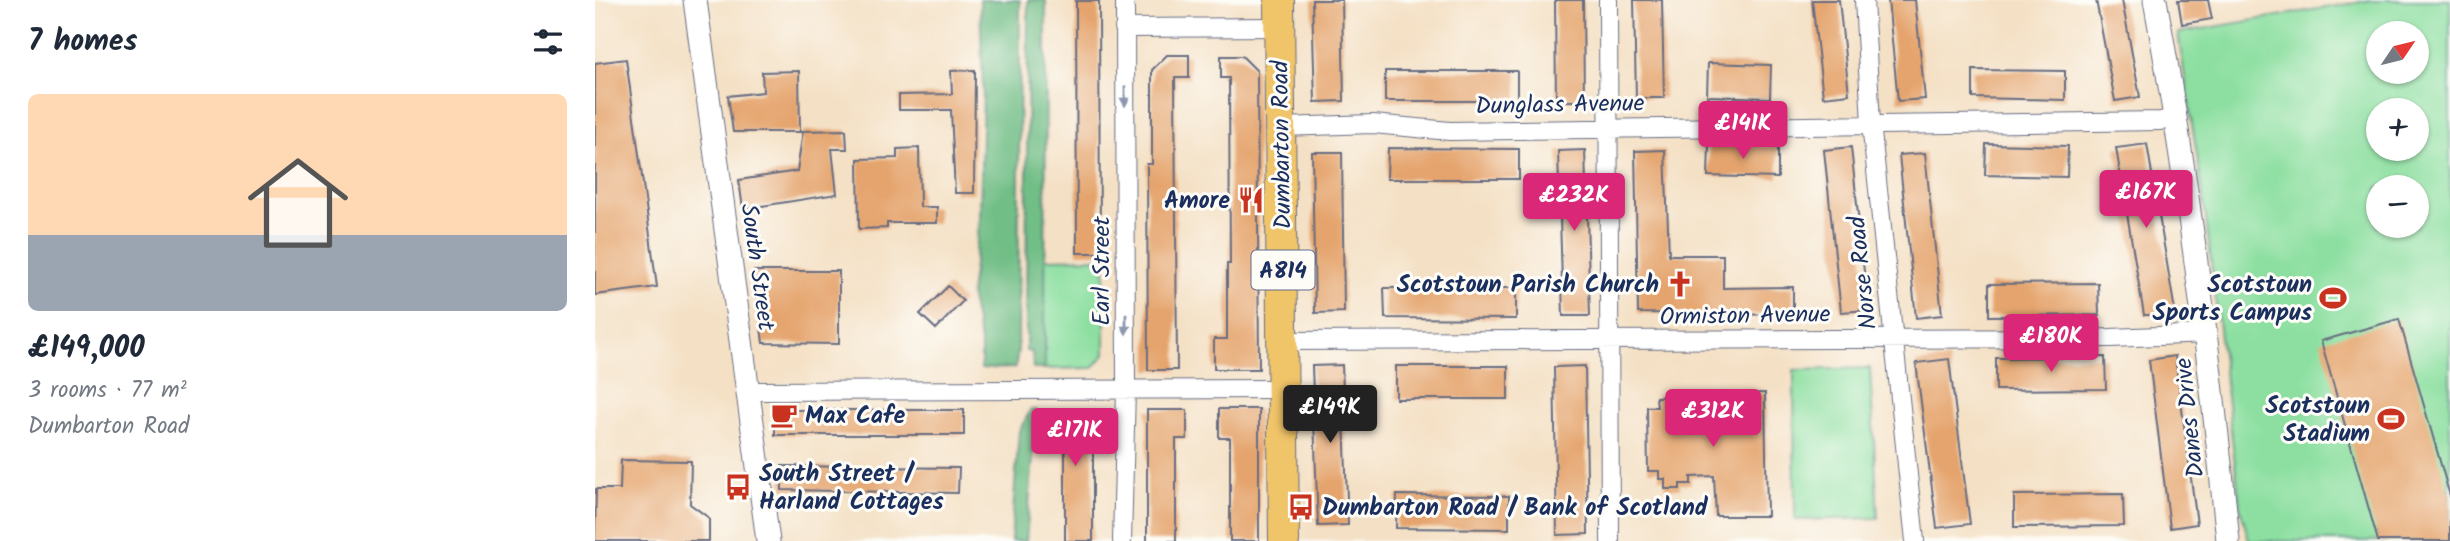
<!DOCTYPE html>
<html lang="en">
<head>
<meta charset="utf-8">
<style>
  :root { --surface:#fff; --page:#f2f2f3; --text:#1f2937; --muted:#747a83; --line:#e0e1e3; --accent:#db2777 }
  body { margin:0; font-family:Kalam,sans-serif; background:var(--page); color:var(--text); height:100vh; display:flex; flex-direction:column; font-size:26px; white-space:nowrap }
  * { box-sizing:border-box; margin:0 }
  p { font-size:23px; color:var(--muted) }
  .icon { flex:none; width:38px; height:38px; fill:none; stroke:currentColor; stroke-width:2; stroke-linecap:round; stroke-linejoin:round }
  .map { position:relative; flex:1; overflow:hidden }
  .side { display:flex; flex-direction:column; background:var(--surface); width:595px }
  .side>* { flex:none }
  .needle { width:46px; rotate:55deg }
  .buttons { position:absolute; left:1771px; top:21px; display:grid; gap:14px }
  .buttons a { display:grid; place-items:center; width:63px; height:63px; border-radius:50%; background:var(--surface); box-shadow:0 2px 5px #0004; font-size:35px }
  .price { position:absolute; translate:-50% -60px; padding:0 16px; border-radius:7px; background:var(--accent); color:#fff; font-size:23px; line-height:46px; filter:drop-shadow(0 2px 4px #0008) }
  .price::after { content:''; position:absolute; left:50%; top:42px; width:21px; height:16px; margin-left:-10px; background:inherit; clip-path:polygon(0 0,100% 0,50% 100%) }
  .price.current { background:#222; color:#fff }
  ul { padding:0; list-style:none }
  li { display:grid; align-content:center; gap:14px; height:371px; padding:0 28px }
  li+li { border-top:2px solid var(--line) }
  li span { display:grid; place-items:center; height:217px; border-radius:10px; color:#555 }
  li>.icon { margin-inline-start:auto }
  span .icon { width:126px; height:126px; fill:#fffc; stroke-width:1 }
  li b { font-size:30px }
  h2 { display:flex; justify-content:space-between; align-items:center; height:84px; padding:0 28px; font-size:30px }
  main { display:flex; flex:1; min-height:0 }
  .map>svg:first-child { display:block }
  .green { fill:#8cdfa0; stroke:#54877f; stroke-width:2; fill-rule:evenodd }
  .forest { fill:#71be86; stroke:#467672; stroke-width:2 }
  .building { fill:#e5a46d }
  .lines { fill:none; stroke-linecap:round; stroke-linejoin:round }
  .minor-casing { stroke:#676d82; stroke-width:20 }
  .tertiary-casing { stroke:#676d82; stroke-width:25 }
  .primary-casing { stroke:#676d82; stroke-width:32 }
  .minor { stroke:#fff; stroke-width:18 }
  .tertiary { stroke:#fff; stroke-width:23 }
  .primary { stroke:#f0c469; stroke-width:30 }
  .oneway { fill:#8d97ae }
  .labels { text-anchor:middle; stroke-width:6; stroke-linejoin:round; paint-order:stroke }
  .shield { fill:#fdfcf7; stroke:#5f6c8c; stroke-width:2 }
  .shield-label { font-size:23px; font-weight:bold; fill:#1b2f5e }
  .street-label { font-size:24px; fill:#1b2f5e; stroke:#fdfcf7 }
  .poi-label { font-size:24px; font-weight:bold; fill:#1b2f5e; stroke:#fdfcf7; text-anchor:end }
</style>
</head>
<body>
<main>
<section class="side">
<h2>7 homes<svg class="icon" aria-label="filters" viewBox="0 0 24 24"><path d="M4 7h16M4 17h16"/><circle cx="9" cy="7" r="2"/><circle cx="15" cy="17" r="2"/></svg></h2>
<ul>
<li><span style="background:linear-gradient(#ffd9b3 65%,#9aa5b1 0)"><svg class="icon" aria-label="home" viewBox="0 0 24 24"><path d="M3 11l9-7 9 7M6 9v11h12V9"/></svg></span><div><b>£149,000</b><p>3 rooms · 77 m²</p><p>Dumbarton Road</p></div></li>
</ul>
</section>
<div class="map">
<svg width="1855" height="541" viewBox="0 0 1855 541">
  <rect width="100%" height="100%" fill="#fdfcf7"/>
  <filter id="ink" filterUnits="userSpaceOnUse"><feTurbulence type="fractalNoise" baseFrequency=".0143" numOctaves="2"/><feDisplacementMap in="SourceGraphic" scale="14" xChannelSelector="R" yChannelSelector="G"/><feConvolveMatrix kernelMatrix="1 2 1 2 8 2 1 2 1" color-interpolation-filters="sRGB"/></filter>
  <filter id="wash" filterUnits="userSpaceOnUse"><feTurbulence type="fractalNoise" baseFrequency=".00686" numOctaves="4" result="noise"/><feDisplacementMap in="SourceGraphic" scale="28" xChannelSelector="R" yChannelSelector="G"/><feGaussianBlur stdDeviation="1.57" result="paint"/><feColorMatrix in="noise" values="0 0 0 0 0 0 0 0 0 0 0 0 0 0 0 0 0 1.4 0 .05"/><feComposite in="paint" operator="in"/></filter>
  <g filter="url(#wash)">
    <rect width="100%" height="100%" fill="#f4e0c4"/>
    <!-- green -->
    <path class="green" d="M1776,0h79v541h-201l-9,-35 -37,-312 -25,-161zM1783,33h39v39h-39zM1783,110h39v39h-39zM1783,187h39v39h-39z
      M510,258v96l-12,14 -48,1v-110z
      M1275,368l8,150 -83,2 -1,-150z"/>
    <!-- forest -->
    <path class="forest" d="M385,0h40l-2,350 -3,18 -34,1v-24l-11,-51 10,-75 3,-130z
      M433,0h18l-1,369h-12l-1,-17 -6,-1z
      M436,410h6l-11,131h-15l8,-110z"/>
    <g id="blocks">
      <!-- building -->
      <path class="building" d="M717,0h30l2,101 -29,1z
        M960,0h28l1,101h-28z
        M1039,0h28l2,98h-28z
        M1217,0h27l10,94 -26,3z
        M1293,0h27l10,99 -27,2z
        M1501,0h26l18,97 -25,4z
        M1583,0h30l4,19 -30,5z
        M481,1h23l1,252h-23z
        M572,55h22v23h-14l2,292h-29l-1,-206h5v-94z
        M626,56h21l15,15 2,298h-45v-30h13v-75h3l-1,-186h-8z
        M31,59l31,228 -62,8v-232z
        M1113,63l63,2 -1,33 -63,-2z
        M380,70l-1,123h-19l-4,-83h-52v-15l53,-1 -1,-23z
        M1378,70l92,1v29l-92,-2z
        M204,71l1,61h-67l-5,-36 35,-4 -1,-20z
        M790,71h132v30h-132z
        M251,130l1,19h-15l5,45 -94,15 -4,-29 58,-9 6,-40z
        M1391,144l82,2 -1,31 -82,-2z
        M1552,144l28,167 -25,4h-6l-28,-167z
        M1114,145l69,1v32l-70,-2z
        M1256,147l17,163 -27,2 -17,-162z
        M324,148l1,59h17v16h-50v5l-28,1 -1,-70 39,-1v-9z
        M793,148l131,1v30h-132z
        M990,150l5,166h-27l-5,-165z
        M1070,150l4,105h54v33l70,-1v28l-155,-2 -3,-162z
        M717,152h30l2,160 -29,1z
        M1330,153l17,162 -26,3 -17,-163z
        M159,271h85v73l-76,-1z
        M1503,283l1,32 -110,1v-32z
        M353,286l15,15 -27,28 -16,-15z
        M789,288h132v31l-131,-1z
        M1804,319l51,177v45h-72l-57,-200z
        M1580,356l22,168 -27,4 -21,-168z
        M1510,357l1,32 -110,1v-32z
        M1354,359l21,165 -33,4 -21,-165z
        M747,365l6,160 -30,1 -6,-160z
        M801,366h112v33h-112z
        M990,366l3,168 -31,1 -3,-168z
        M1170,393l2,123h-51l-2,-40 -23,1v7h-11v5h-15v-10h-6v-8h-11l-1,-64h10l-1,-10 30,-1v9h36v-11z
        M624,409h40v132h-29v-103h-11z
        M180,410h189v25h-189z
        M450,410h48v131h-28v-99h-21z
        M552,410h40v29h-11v102h-29z
        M26,460l70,1 -1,43 19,14v23h-114l1,-52h24z
        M187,466l177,2 -1,25 -176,-3z
        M1528,494l1,32 -110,1v-32z
        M802,495l112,1v33l-113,-1z"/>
    </g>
  </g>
  <g filter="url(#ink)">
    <use href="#blocks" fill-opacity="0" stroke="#676d82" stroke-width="2"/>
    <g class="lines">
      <!-- minor casing -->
      <g class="minor-casing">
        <path id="minor" d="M1013,0l2,541
          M1269,0l7,123 44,418
          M529,28l156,-1
          M686,127l92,-3 77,7 710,-10 16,-3
          M688,341l827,-3 97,-4
          M155,391l533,-2
          M527,541l4,-151 -1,-390"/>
      </g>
      <!-- tertiary casing -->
      <g class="tertiary-casing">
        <path id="tertiary" d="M100,0l73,541
          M1560,0c33,179 55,359 73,541"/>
      </g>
      <!-- primary casing -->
      <g class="primary-casing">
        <path id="primary" d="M684,0l5,541"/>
      </g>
      <!-- minor -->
      <use href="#minor" class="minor"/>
      <!-- tertiary -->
      <use href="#tertiary" class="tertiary"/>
      <!-- primary -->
      <use href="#primary" class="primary"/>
    </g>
    <!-- one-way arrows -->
    <defs><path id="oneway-solid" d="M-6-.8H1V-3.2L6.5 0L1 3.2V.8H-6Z" transform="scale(1.75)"/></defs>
    <g class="oneway">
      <use href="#oneway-solid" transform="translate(530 96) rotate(90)"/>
      <use href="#oneway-solid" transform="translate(531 324) rotate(90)"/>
    </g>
  </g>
  <!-- icons -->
  <defs>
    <g id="restaurant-bare" transform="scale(2.1)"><path d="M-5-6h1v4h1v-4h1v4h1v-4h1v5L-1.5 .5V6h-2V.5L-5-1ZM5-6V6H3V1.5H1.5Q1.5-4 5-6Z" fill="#c8321e" stroke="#fdfcf7" stroke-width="2.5" paint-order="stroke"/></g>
    <g id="church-bare" transform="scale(2.1)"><path d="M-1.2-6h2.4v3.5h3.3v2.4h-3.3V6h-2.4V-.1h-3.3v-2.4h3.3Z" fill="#c8321e" stroke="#fdfcf7" stroke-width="2.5" paint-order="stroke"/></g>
    <g id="stadium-bare" transform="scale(2.1)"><path d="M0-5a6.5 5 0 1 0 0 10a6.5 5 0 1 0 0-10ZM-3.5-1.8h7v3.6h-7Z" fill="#c8321e" stroke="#fdfcf7" stroke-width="2.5" paint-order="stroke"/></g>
    <g id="cafe-bare" transform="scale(2.1)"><path d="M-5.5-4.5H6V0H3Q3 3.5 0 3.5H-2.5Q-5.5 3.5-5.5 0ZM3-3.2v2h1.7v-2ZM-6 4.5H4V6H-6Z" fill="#c8321e" stroke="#fdfcf7" stroke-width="2.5" paint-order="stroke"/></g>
    <g id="bus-bare" transform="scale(2.1)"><path d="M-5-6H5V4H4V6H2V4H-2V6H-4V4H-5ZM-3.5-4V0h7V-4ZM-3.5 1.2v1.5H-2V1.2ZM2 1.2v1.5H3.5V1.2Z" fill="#c8321e" stroke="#fdfcf7" stroke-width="2.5" paint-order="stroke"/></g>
  </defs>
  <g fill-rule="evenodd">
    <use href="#restaurant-bare" x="656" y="200"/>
    <use href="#church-bare" x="1085" y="284"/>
    <use href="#stadium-bare" x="1738" y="298"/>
    <use href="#cafe-bare" x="189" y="415"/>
    <use href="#stadium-bare" x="1796" y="419"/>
    <use href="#bus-bare" x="143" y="487"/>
    <use href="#bus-bare" x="706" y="507"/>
  </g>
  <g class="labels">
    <!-- shield labels -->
    <rect class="shield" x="656.5" y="250.5" width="63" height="39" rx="5"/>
    <g class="shield-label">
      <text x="688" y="278">A814</text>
    </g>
    <!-- street labels -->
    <g class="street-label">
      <text transform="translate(965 104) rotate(-1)" y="8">Dunglass Avenue</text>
      <text transform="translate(686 145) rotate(-91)" y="8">Dumbarton Road</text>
      <text transform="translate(163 267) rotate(82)" y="8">South Street</text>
      <text transform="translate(506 271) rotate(-90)" y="8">Earl Street</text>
      <text transform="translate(1267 273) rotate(-96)" y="8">Norse Road</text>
      <text transform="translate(1150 315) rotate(-1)" y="8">Ormiston Avenue</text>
      <text transform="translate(1594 418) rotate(-96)" y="8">Danes Drive</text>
    </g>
    <!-- poi labels -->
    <g class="poi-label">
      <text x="635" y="208">Amore</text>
      <text x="1064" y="292">Scotstoun Parish Church</text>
      <text x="1717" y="292">Scotstoun<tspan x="1717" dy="28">Sports Campus</tspan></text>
      <text x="1775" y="413">Scotstoun<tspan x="1775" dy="28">Stadium</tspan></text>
      <text x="210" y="423" text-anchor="start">Max Cafe</text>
      <text x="164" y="481" text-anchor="start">South Street /<tspan x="164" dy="28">Harland Cottages</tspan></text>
      <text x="727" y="515" text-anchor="start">Dumbarton Road / Bank of Scotland</text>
    </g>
  </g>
</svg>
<div class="buttons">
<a><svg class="needle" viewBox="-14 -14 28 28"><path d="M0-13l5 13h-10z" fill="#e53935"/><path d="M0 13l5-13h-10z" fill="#747a83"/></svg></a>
<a>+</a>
<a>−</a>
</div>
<b class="price" style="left:1148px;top:161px">£141K</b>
<b class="price" style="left:1551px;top:230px">£167K</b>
<b class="price" style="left:979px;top:233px">£232K</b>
<b class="price" style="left:1456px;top:374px">£180K</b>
<b class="price current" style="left:735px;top:445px">£149K</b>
<b class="price" style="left:1118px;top:449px">£312K</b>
<b class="price" style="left:480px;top:468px">£171K</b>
</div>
</main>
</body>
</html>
